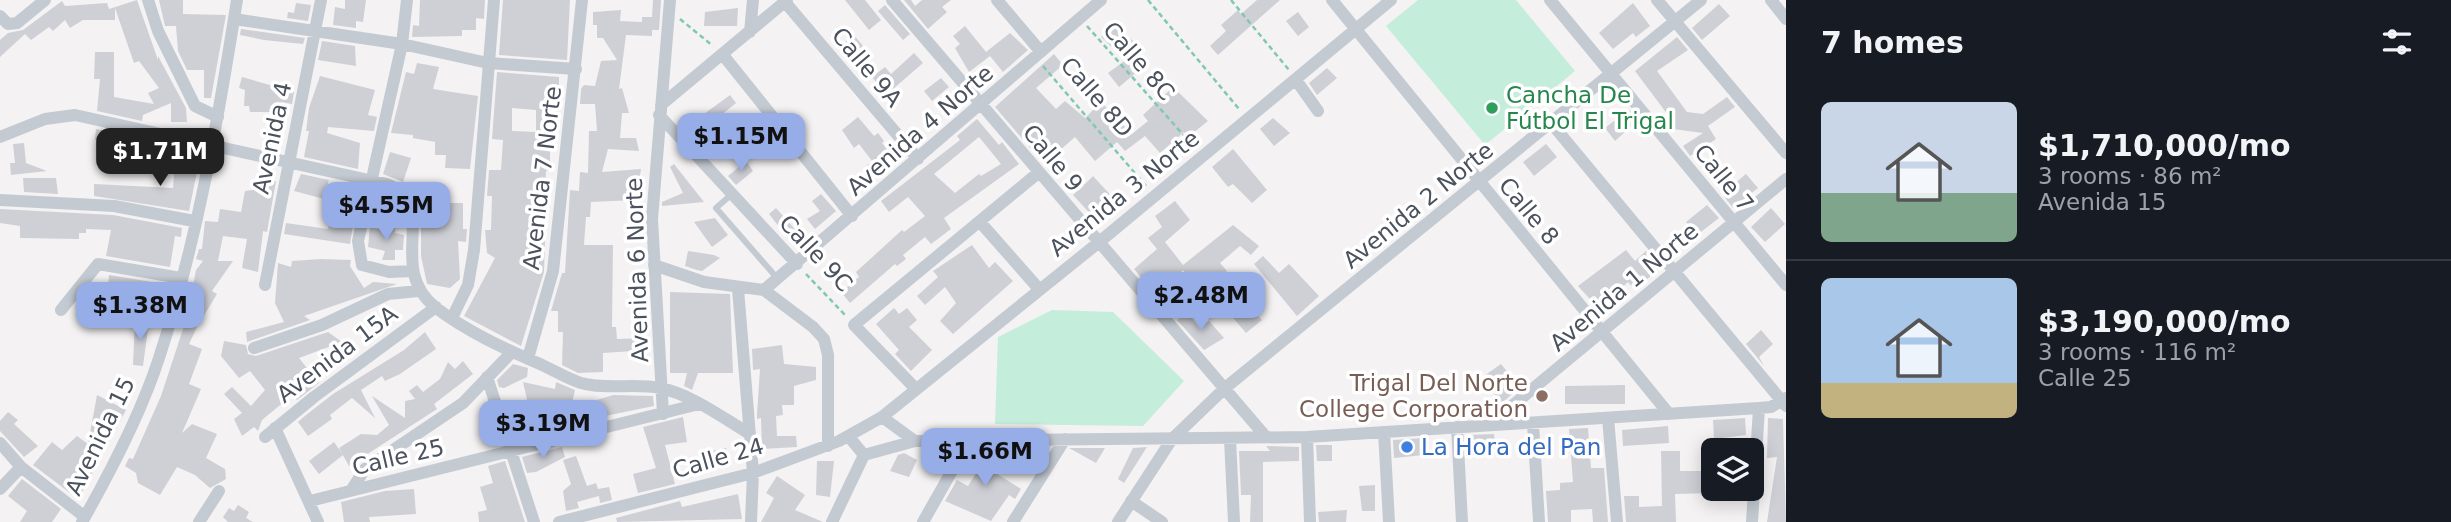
<!DOCTYPE html>
<html lang="en">
<head>
<meta charset="utf-8">
<style>
  :root { --surface:#171b24; --page:#242831; --text:#f1f3f6; --muted:#9ea1a6; --line:#363941; --accent:#97ade8 }
  body { margin:0; font-family:"DejaVu Sans",sans-serif; background:var(--page); color:var(--text); height:100vh; display:flex; flex-direction:column; font-size:26px; white-space:nowrap }
  * { box-sizing:border-box; margin:0 }
  p { font-size:23px; color:var(--muted) }
  .icon { flex:none; width:38px; height:38px; fill:none; stroke:currentColor; stroke-width:2; stroke-linecap:round; stroke-linejoin:round }
  .map { position:relative; flex:1; overflow:hidden }
  .panel { display:flex; flex-direction:column; background:var(--surface); width:665px }
  .panel>* { flex:none }
  .buttons { position:absolute; left:1701px; top:438px; display:grid; gap:14px }
  .buttons a { display:grid; place-items:center; width:63px; height:63px; border-radius:10px; background:var(--surface); box-shadow:0 4px 18px #0003; font-size:35px }
  .price { position:absolute; translate:-50% -60px; padding:0 16px; border-radius:14px; background:var(--accent); color:#111; font-size:23px; line-height:46px; filter:drop-shadow(0 2px 4px #0008) }
  .price::after { content:''; position:absolute; left:50%; top:42px; width:21px; height:16px; margin-left:-10px; background:inherit; clip-path:polygon(0 0,100% 0,50% 100%) }
  .price.selected { background:#222; color:#fff }
  ul { padding:0; list-style:none }
  li { display:flex; align-items:center; gap:21px; height:175px; padding:0 35px }
  li+li { border-top:2px solid var(--line) }
  li span { display:grid; place-items:center; flex:none; width:196px; height:140px; border-radius:10px; color:#555 }
  li>.icon { margin-inline-start:auto }
  span .icon { width:84px; height:84px; fill:#fffc; stroke-width:1 }
  li b { font-size:30px }
  h2 { display:flex; justify-content:space-between; align-items:center; height:84px; padding:0 35px; font-size:30px }
  main { display:flex; flex:1; min-height:0 }
  .map>svg:first-child { display:block }
  .green { fill:#c5eddb }
  .building { fill:#cfd0d6; fill-rule:evenodd }
  .lines { fill:none; stroke-linecap:round; stroke-linejoin:round }
  .path { stroke:#80c8b1; stroke-width:2.5; stroke-dasharray:5 3.5; stroke-linecap:butt }
  .lane { stroke:#c4cad2; stroke-width:6 }
  .street { stroke:#c4cad2; stroke-width:12 }
  .leisure-dot { fill:#2e9e5b; stroke:#fff; stroke-width:2.5 }
  .education-dot { fill:#8d6e63; stroke:#fff; stroke-width:2.5 }
  .shop-dot { fill:#3f7fe0; stroke:#fff; stroke-width:2.5 }
  .labels { text-anchor:middle; stroke-width:7; stroke-linejoin:round; paint-order:stroke }
  .street-label { font-size:23px; fill:#4b525e; stroke:#fff }
  .leisure-label { font-size:23px; fill:#27864d; stroke:#fff; text-anchor:start }
  .education-label { font-size:23px; fill:#785e54; stroke:#fff; text-anchor:end }
  .shop-label { font-size:23px; fill:#366cbe; stroke:#fff; text-anchor:start }
</style>
</head>
<body>
<main>
<div class="map">
<svg width="1786" height="522" viewBox="0 0 1786 522">
  <rect width="100%" height="100%" fill="#f4f2f2"/>
  <!-- green -->
  <path class="green" d="M1418,0h98l59,71 -90,74 -99,-119z
    M1052,310l61,2 71,69 -41,45 -148,-2 3,-87z"/>
  <!-- building -->
  <path class="building" d="M137,0l21,60v-4l28,52 1,14h-16v-19l-28,12 -1,6 -45,-10 3,-32h-6l1,-27h19v45l40,7 -6,-11 11,-5 -20,-27 -5,2 -19,-55v12h-32l-13,8 -5,-8 -12,11 -4,-4 -18,13 -6,-6 -25,23v-17l8,-7 15,-3 39,-29 3,5 42,-3 2,6z
    M159,0h24v14l43,1 -15,83h-7v-28h-17l-9,-19 -2,-25h-11z
    M345,0h21l-3,22 -7,-1v7l-23,-3 2,-18 10,2z
    M420,0h65l-1,19 -8,-1v12h-14v6l-50,1 1,-12 6,1z
    M503,0h67l-3,60 -68,-5z
    M653,0h8l-2,30h-7v6l-26,-1 -7,54 3,-1 7,25h-7l-2,25h16l3,13 -31,-2 -6,23 39,-3 -5,31 -45,2 -1,15h-4l-2,28h29l-1,82h4l1,12 31,-1 1,12 -46,3v19l-25,1 -16,-8 1,-33h-5v-21h-7l11,-38h3l5,-83 9,1 1,-19 8,1 1,-42h8l-2,-27h-15l1,-15 3,-4 11,1 6,-25 16,-1 -14,-22h-6v-13h-4v-13l28,-2 -1,11 22,1v-5h10z
    M845,0h20l16,20 -12,10z
    M904,0h7l4,6 7,-6h29l-9,7 5,5 -19,17z
    M1257,0h23l-62,55 -8,-9 16,-15 -5,-6 17,-15 3,4z
    M296,3l15,2 -3,16 -21,-3 1,-6 6,1z
    M1633,3l17,23 -14,11 -3,-4 -20,16 -14,-16z
    M1719,4l11,12 -28,24 -10,-12z
    M885,5l25,29 -7,6 -25,-29z
    M738,8l-1,18h-33l1,-14z
    M1298,12l11,15 -11,9 -12,-15z
    M1115,23l19,19 -14,13 -19,-18z
    M965,26l21,26 24,-19 18,17 -25,22 -13,-16 -21,16 -14,-24 5,-4 -7,-8z
    M241,29l64,9 -2,6 -39,-4 -24,-5z
    M854,35l9,11 -16,13 -9,-11z
    M1677,37l11,13 -31,21 30,41 16,2 24,-17 8,10 -27,19 8,13 -26,17 -7,-10 20,-13 -30,-4 1,-6 -39,-52z
    M322,41l33,5 1,20 -38,-6z
    M914,53l9,10 -37,32 -14,-18 13,-10 6,7z
    M1054,54l9,11 -27,23 20,21 9,-8 20,17 16,-16 31,32 16,-13 -5,-6 30,-28 35,34 -20,16 -4,-5 -24,21 -15,-17 -20,15 -8,-9 -22,19 -20,-24 -25,22 -12,-13 -6,4 -37,-43z
    M1127,59l10,13 -18,15 -11,-14z
    M417,63l22,4 -6,22 45,7 -8,73 -25,-1 1,-13h-11v-13l-22,-4v-3l-22,-2 15,-61 8,2z
    M1327,68l10,10 -20,17 -8,-12z
    M497,72l62,5v11h5l-2,16 -10,6v22h3v13h-5v26h-4l-1,17 -5,1v21l6,1 -2,61 -23,74 -57,-30 31,-58 -8,-5 -2,-23h6l1,-34h-5l2,-26h12l2,-30 -11,-1zM512,108l24,2v22l-24,-1z
    M320,76l55,14 -7,25 9,2 -3,14 -46,-4 -1,6 33,10 -2,26 -54,-12 5,-26h-3l3,-23z
    M242,77l52,15 -2,12 -11,-2v10h-31l-1,-6h-5l1,-16 -6,-2z
    M941,78l8,9 -17,14 -8,-10z
    M730,95l6,8 -22,18 8,12 -13,12 -20,-20z
    M1629,109l9,11 -23,21 -10,-13z
    M858,117l16,19 4,-3 6,8 -2,2 15,18 -20,17 -11,-12 6,-5 -13,-17 -5,4 -12,-18z
    M1273,118l17,15 -16,13 -14,-17z
    M763,119l6,8 -22,20 -8,-9z
    M977,119l22,26 3,-3 17,22 -75,54 7,11 -20,15 -6,-7 -22,18 3,4 -9,7 -2,-2 -45,39 -9,-11 18,-15 -3,-5 46,-42 2,2 21,-16 -17,-19 -19,15 -8,-11 79,-61 -3,-4zM979,137l22,27 -20,12 -2,-2 -24,19 -21,-19z
    M96,129l50,11 -3,19 -14,-2 1,8h-23l1,-24 -13,-1z
    M24,143l2,20 21,8 -36,4 -1,-12h5l-2,-19z
    M1546,144l11,13 -23,19 -11,-14z
    M1233,149l34,41 -15,13 -19,-19 -5,3 -16,-20z
    M190,151l11,1 -12,59 -95,-15v-12l79,4 2,-25h5l4,-7h5z
    M390,152l21,6 -8,24 -20,-8z
    M746,161l7,10 -17,14 -8,-9z
    M674,164l30,38 -42,4v-4l21,-9 -13,-26z
    M301,174l28,6 -5,19 -30,-8z
    M1075,174l10,10 8,-8 23,25 -21,18 -22,-24 3,-3 -9,-10z
    M1746,174l12,14 -25,20 -11,-14z
    M23,178h33l2,16 -34,-2z
    M262,178l14,3 -9,51 -4,-1 -5,41 -16,-4 5,-29 -24,-3 -5,25h15l-21,30 5,3 -17,28 1,-17 -12,-1 10,-16 -6,-2 3,-16 7,-9 -7,-2 3,-10h3l3,-28 13,1 2,-13 21,3 4,-21 8,-1z
    M821,194l15,17 -21,18 -8,-10 13,-8 -8,-10z
    M1175,201l15,19 -25,22 18,23 50,-40 26,21 -8,9 -11,-9 -20,17 7,8 -19,16 -12,-13 -6,5 -7,-9 -27,25 -22,-26 23,-20 -9,-11 14,-11 -7,-11z
    M443,203h20v26h4l-1,13 -8,-1 2,38 -10,9 -23,-4 -6,-28v-30l19,1z
    M1707,205l12,13 -22,17 -11,-13z
    M776,208l24,27 -9,7 -22,-28z
    M1771,208l14,16 -20,18 -14,-15z
    M0,209l113,6 69,13 -1,9 -6,-1 -5,31 -64,-11 5,-26 -25,-1v4h-7v6l-59,-1v-12l-20,-3z
    M331,214l23,5 -4,25 -66,-10 2,-11 42,6z
    M715,218l13,17 -16,12 -18,-25z
    M370,227l20,5 1,-5 4,1v5l9,2 -1,15h-8v10h-13l3,-9 -17,-4z
    M972,245l17,23 6,-6 18,19 -60,53 -13,-13 16,-18 -11,-16 -20,18 -8,-9 21,-19 -5,-6z
    M1626,250l9,11 11,-10 11,13 -5,5 3,3 -20,18 -7,-8 -29,27 -21,-23z
    M688,251l26,4 6,3 -18,13 -5,-1 -12,-4z
    M1263,256l16,17 10,-9 30,32 -22,20 -43,-52z
    M321,259l30,1 -1,6 14,22 9,-6 24,2 -93,32 6,4 -63,22 -1,-10 38,-10 -9,-19 3,-40 13,4 1,-6z
    M109,275l61,10 -3,17 -60,-5z
    M1241,289l9,10 -4,4 16,17 -16,13 -24,-28z
    M670,292l60,2 3,79h-35l-6,17 -8,-4 3,-13h-17z
    M894,308l5,6 8,-6 10,12 -8,7 23,23 -21,21 -16,-17 4,-4 -23,-26z
    M1186,312l14,16 9,-7 15,17 -20,12 -27,-30z
    M135,320l14,1 -6,45 -10,-1z
    M185,323h14l-10,21 13,5 -13,35 12,5 -19,44 10,-9 25,10 -11,24 19,11 1,10 -16,9 -15,-13 -18,-8 -17,28 -22,-12 -2,-10 -11,-7 4,-8 4,1 28,-63z
    M1761,330l12,14 -14,13 5,9 -18,-22z
    M328,332l14,10 -43,16 20,25 -22,17 -6,-4 -29,24 -4,11 -4,-4 -12,9 -8,-17 8,-6 -18,-19 8,-7 19,19 14,-16 -15,-19 -11,7 -18,-22 3,-15 22,4 2,9 8,2z
    M425,332l11,17 -36,25 -15,7 -3,-5 -21,14 14,28 -23,-20 -22,17 2,4 -24,17 -10,-14 8,-7 27,-21 71,-44z
    M782,345l2,19 32,3v13l-22,6v19h-12l1,10 -7,1 1,20h19l1,11 -35,2 -1,-31 -4,1v-5l3,-45 -7,1 -1,-21z
    M463,361l10,13 -39,30 3,5 -88,57 -10,-18 22,-14 16,1 12,-10 -17,-29 33,22v-17l10,-2 -6,-8 8,-6 6,7 17,-13 8,-17 7,7z
    M513,364l15,4 -1,9 -23,11 -5,-1 -2,-7z
    M1501,364l19,23 -18,16 -21,-25z
    M523,382l32,7 1,-7 19,8 -4,18 42,-13 40,1 1,10 -54,11v3l-83,20 -2,-5 19,-5z
    M1625,385v19h-60v-18z
    M97,395l29,15 -48,89 -45,-34 19,-23 10,8 15,-14 11,8z
    M8,412l10,8 -4,4 24,22 -14,11 -24,-26v-10z
    M683,417l4,25 -22,3 10,39 -37,9 -5,-19 23,-6 -13,-41z
    M1745,418l1,17 -32,4 -1,-19z
    M1768,418l15,1 3,103h-19l10,-65 -10,1z
    M1668,426l1,17 -46,3 -1,-16z
    M1588,428l3,40h13l4,54h-15l-1,-13 -21,1v12h-23l-2,-31 14,-1v-7l13,-1 -4,-53z
    M1494,434l2,19 -27,1v-19z
    M1424,438v17l-30,3 -1,-18z
    M334,442l9,13 -24,19 -10,-13z
    M1316,445h16v16h-15z
    M1266,446l33,1v14l-36,1v60h-13l1,-27h-10l-2,-44h31z
    M562,447l3,10 -29,15 -9,1 -5,-16z
    M1147,447l-23,36 -6,-4 15,-31z
    M726,448l4,12 -26,8 -2,-15z
    M1069,448h36l-9,15z
    M978,449h33l-17,23 27,17 -6,10 -6,-4 -18,26 -46,-20 12,-21 11,6 20,-31z
    M1661,451h19v20h33v22l-38,1 1,28h-50l-2,-26h15v11l23,-1z
    M904,453l13,7 -8,17 -19,-6 8,-16z
    M576,456l11,30 9,-3 2,6 11,-2 3,13 -12,3 -1,-7 -22,6 2,6 -13,3 -3,-20 8,-7 -8,-24z
    M505,461l20,61h-46l-1,-10 9,-2 -7,-23 13,-4 -5,-17z
    M817,461h17l-4,36 -14,-2z
    M777,476l28,19 -10,15 28,12h-62l13,-24 -8,-5z
    M22,479l39,30 -9,13h-32l7,-11 -19,-15z
    M1375,485v26h-13l-3,-25z
    M414,489l2,25 -47,3 1,5h-26l-3,-20 44,-11z
    M738,494l4,25 -125,3 -1,-4 64,-17 2,6z
    M238,505l11,7 -3,6 7,4h-25l-5,-5 6,-9 5,3z
    M1347,510l-1,12h-27l-1,-10z"/>
  <g class="lines">
    <!-- path -->
    <path class="path" d="M1148,0l91,109
      M1231,0l58,70
      M680,19l33,27
      M1087,26l107,121
      M1043,66l103,120
      M806,274l39,41"/>
    <!-- lane -->
    <path class="lane" d="M732,194l-16,14 61,70"/>
    <!-- street -->
    <path class="street" d="M148,0l10,31 37,75 23,11
      M407,0l-5,44 -44,197 4,24 27,7 24,-1
      M892,0l374,437
      M997,0l44,52
      M1332,0l337,414
      M1550,0l236,285
      M1657,0l129,153
      M1771,0l15,19
      M785,2l133,157
      M0,16l8,8 9,-1 28,-23
      M234,19l168,25 86,19 88,6
      M750,32l3,-32
      M723,55l129,161
      M1296,80l22,31
      M661,105l126,-105
      M659,115l138,149
      M1552,124l234,282
      M0,137l45,-18 30,-4 312,69c54,23 -2,82 48,123 32,25 71,42 107,58 13,6 26,14 39,18 25,7 54,0 79,5 31,6 63,30 90,46
      M0,200l114,6 80,15
      M980,222l59,67
      M654,265l50,17 60,8 49,37 11,12 4,16v91
      M265,285l56,-285
      M738,289l15,184 -2,49
      M764,290l337,-290
      M61,310l37,-46 83,14
      M452,318l16,-33 6,-35 20,-250
      M254,348l68,-23 66,-31 30,-3
      M528,358l25,-87 29,-271
      M487,377l47,145
      M915,388l-61,-63 184,-152
      M663,414l-11,-195 18,-219
      M882,417l33,24
      M1608,418l9,104
      M1533,423l6,99
      M1489,425l297,-246
      M1457,427l5,95
      M275,428l43,94
      M1384,432l5,90
      M265,437l49,-40 122,-90
      M1307,437l3,85
      M1230,439l4,83
      M0,443l21,24 64,50
      M864,455l51,-14 392,-4 452,-29 12,-1 15,-9
      M0,489l21,-22
      M352,489l13,-20 98,-66 49,-51
      M310,501l389,-97
      M1131,501l31,21
      M82,522c29,-51 59,-108 77,-164 38,-116 59,-238 78,-358
      M199,522l20,-31
      M559,522l194,-49 86,-32 43,-24 216,-174 293,-243
      M832,522l32,-67 -15,-18
      M923,522l47,-83
      M1013,522l52,-83
      M1118,522l54,-83 53,-51 476,-388
      M1752,522l7,-114"/>
  </g>
  <!-- markers -->
  <circle class="leisure-dot" cx="1492" cy="108" r="7"/>
  <circle class="education-dot" cx="1542" cy="396" r="7"/>
  <circle class="shop-dot" cx="1407" cy="447" r="7"/>
  <g class="labels">
    <!-- street labels -->
    <g class="street-label">
      <text transform="translate(1139 61) rotate(49)" y="8">Calle 8C</text>
      <text transform="translate(867 67) rotate(50)" y="8">Calle 9A</text>
      <text transform="translate(1097 97) rotate(49)" y="8">Calle 8D</text>
      <text transform="translate(920 130) rotate(-41)" y="8">Avenida 4 Norte</text>
      <text transform="translate(272 138) rotate(-78)" y="8">Avenida 4</text>
      <text transform="translate(1053 158) rotate(50)" y="8">Calle 9</text>
      <text transform="translate(542 178) rotate(-83)" y="8">Avenida 7 Norte</text>
      <text transform="translate(1724 178) rotate(51)" y="8">Calle 7</text>
      <text transform="translate(1124 193) rotate(-39)" y="8">Avenida 3 Norte</text>
      <text transform="translate(1418 205) rotate(-39)" y="8">Avenida 2 Norte</text>
      <text transform="translate(1529 211) rotate(50)" y="8">Calle 8</text>
      <text transform="translate(816 253) rotate(47)" y="8">Calle 9C</text>
      <text transform="translate(637 270) rotate(-92)" y="8">Avenida 6 Norte</text>
      <text transform="translate(1624 287) rotate(-40)" y="8">Avenida 1 Norte</text>
      <text transform="translate(337 354) rotate(-37)" y="8">Avenida 15A</text>
      <text transform="translate(100 436) rotate(-64)" y="8">Avenida 15</text>
      <text transform="translate(398 457) rotate(-13)" y="8">Calle 25</text>
      <text transform="translate(718 458) rotate(-16)" y="8">Calle 24</text>
    </g>
    <!-- leisure labels -->
    <g class="leisure-label">
      <text x="1506" y="103">Cancha De<tspan x="1506" dy="26">Fútbol El Trigal</tspan></text>
    </g>
    <!-- education labels -->
    <g class="education-label">
      <text x="1528" y="391">Trigal Del Norte<tspan x="1528" dy="26">College Corporation</tspan></text>
    </g>
    <!-- shop labels -->
    <g class="shop-label">
      <text x="1421" y="455">La Hora del Pan</text>
    </g>
  </g>
</svg>
<div class="buttons">
<a><svg class="icon" aria-label="layers" viewBox="0 0 24 24"><path d="M12 4l9 5-9 5-9-5zM3 14l9 5 9-5"/></svg></a>
</div>
<b class="price" style="left:741px;top:173px">$1.15M</b>
<b class="price selected" style="left:160px;top:188px">$1.71M</b>
<b class="price" style="left:386px;top:242px">$4.55M</b>
<b class="price" style="left:1201px;top:332px">$2.48M</b>
<b class="price" style="left:140px;top:342px">$1.38M</b>
<b class="price" style="left:543px;top:460px">$3.19M</b>
<b class="price" style="left:985px;top:488px">$1.66M</b>
</div>
<section class="panel">
<h2>7 homes<svg class="icon" aria-label="filters" viewBox="0 0 24 24"><path d="M4 7h16M4 17h16"/><circle cx="9" cy="7" r="2"/><circle cx="15" cy="17" r="2"/></svg></h2>
<ul>
<li><span style="background:linear-gradient(#c9d6e8 65%,#7fa58c 0)"><svg class="icon" aria-label="home" viewBox="0 0 24 24"><path d="M3 11l9-7 9 7M6 9v11h12V9"/></svg></span><div><b>$1,710,000/mo</b><p>3 rooms · 86 m²</p><p>Avenida 15</p></div></li>
<li><span style="background:linear-gradient(#a9c7e8 75%,#c2b280 0)"><svg class="icon" aria-label="home" viewBox="0 0 24 24"><path d="M3 11l9-7 9 7M6 9v11h12V9"/></svg></span><div><b>$3,190,000/mo</b><p>3 rooms · 116 m²</p><p>Calle 25</p></div></li>
</ul>
</section>
</main>
</body>
</html>
